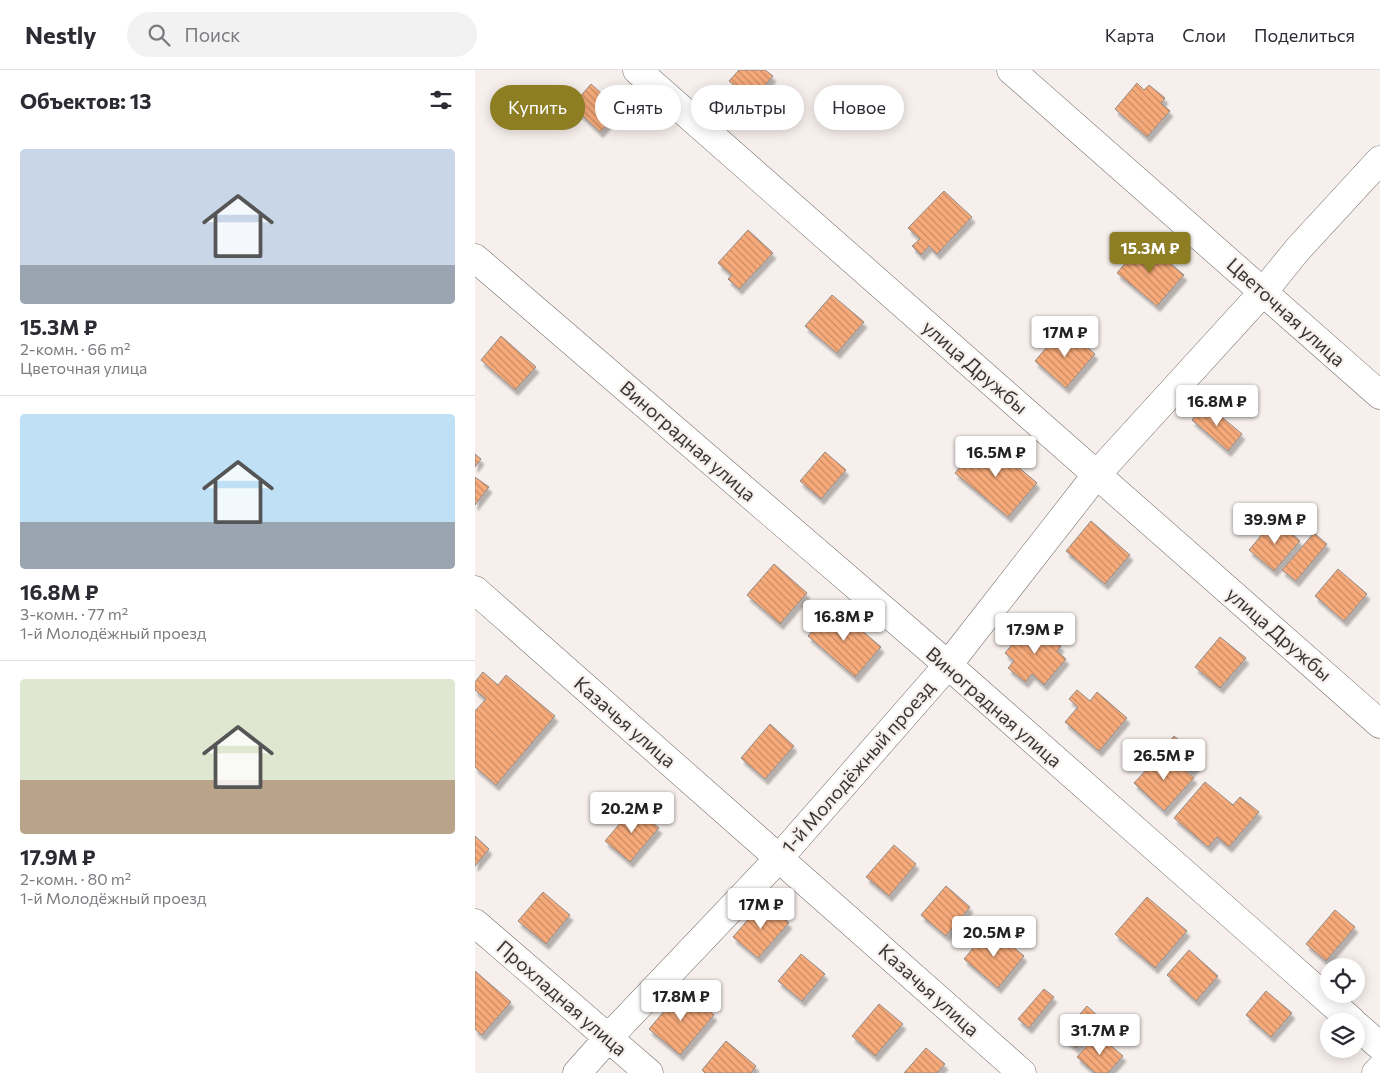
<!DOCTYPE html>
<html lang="ru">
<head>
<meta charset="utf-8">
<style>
  :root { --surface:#fff; --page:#f2f2f3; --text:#2b2b33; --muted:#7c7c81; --line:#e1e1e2; --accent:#8d7d23 }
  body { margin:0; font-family:Commissioner,sans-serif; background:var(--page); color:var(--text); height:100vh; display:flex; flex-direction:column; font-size:19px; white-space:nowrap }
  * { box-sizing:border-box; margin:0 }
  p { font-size:16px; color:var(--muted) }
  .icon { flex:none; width:28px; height:28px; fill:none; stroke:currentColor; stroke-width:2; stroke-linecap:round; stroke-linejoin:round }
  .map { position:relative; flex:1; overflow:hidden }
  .drawer { display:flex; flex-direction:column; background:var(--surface); width:475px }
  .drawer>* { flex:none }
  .guide { position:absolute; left:15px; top:15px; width:475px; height:45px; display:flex; gap:10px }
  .buttons { position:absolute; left:845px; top:888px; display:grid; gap:10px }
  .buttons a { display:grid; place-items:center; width:45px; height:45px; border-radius:50%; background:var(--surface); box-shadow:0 2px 12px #0003; font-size:25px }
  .price { position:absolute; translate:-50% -42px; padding:0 11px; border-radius:5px; background:#fff; color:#222; font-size:16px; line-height:32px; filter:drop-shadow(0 1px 2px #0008) }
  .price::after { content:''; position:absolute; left:50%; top:30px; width:15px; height:11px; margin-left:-8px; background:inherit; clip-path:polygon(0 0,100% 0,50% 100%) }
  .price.selected { background:var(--accent); color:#fff }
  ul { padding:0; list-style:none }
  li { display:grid; align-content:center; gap:10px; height:265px; padding:0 20px }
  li+li { border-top:1px solid var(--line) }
  li span { display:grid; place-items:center; height:155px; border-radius:5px; color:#555 }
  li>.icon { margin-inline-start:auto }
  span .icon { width:90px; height:90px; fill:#fffc; stroke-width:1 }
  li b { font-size:21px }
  h2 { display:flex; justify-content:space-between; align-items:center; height:60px; padding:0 20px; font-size:21px }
  .chip { padding:0 18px; border-radius:22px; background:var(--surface); box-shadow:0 2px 12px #0003; font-size:18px; line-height:45px }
  .chip.selected { background:var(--accent); color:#fff }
  header { display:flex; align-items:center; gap:30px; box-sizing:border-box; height:70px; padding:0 25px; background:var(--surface); border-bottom:1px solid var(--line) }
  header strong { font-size:24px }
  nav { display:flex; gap:28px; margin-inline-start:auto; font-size:18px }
  .search { width:350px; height:45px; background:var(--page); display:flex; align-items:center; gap:12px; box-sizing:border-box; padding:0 18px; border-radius:28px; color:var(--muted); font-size:19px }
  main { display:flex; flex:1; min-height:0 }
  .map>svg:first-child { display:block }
  .building { fill:url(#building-back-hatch); stroke:#918c88; filter:url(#shadow) }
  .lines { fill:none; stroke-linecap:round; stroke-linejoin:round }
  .minor-casing { stroke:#726c6a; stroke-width:29 }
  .minor { stroke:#fff; stroke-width:28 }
  .labels { text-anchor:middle; stroke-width:4.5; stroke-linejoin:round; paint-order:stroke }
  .street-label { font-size:19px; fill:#393635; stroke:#f6efec }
</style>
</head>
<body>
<header>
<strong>Nestly</strong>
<div class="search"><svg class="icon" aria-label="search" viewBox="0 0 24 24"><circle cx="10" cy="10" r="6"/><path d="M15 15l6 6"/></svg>Поиск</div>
<nav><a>Карта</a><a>Слои</a><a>Поделиться</a></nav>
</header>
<main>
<section class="drawer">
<h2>Объектов: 13<svg class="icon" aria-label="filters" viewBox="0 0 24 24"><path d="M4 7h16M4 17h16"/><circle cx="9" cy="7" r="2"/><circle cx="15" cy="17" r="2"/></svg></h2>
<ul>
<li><span style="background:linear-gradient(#c9d6e8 75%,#9aa5b1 0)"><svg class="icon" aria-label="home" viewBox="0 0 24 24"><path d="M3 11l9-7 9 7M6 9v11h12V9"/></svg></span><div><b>15.3M ₽</b><p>2-комн. · 66 m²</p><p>Цветочная улица</p></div></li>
<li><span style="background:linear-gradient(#bfe0f5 70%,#9aa5b1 0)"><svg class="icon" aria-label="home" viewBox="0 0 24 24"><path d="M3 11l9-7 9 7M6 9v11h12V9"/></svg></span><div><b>16.8M ₽</b><p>3-комн. · 77 m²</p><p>1-й Молодёжный проезд</p></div></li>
<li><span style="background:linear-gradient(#dfe7d0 65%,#b9a48a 0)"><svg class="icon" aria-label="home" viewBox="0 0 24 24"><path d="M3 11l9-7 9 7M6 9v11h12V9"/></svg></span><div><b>17.9M ₽</b><p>2-комн. · 80 m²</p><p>1-й Молодёжный проезд</p></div></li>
</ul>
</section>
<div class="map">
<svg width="905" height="1003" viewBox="0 0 905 1003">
  <defs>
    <pattern id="building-back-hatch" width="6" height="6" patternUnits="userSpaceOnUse" patternTransform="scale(1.25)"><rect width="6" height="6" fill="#f7aa7a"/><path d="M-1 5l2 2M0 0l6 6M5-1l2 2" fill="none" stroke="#c98b65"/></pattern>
    <filter id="shadow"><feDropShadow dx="3" dy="5.5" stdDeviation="1" flood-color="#0004"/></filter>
  </defs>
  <rect width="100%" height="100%" fill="#f6efec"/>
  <!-- building -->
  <path class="building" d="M264,0h26l8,6 -21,25 -23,-20z
    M662,13l7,7 5,-5 16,13 -4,5 9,8 -23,26 -32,-28z
    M116,14l29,26 -20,22 -28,-26z
    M469,121l28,26 -35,37 -8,-8 -8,9 -9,-9 8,-7 -12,-11z
    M273,160l25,23 -34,36 -11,-10 4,-4 -14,-12z
    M669,171l40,34 -27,31 -40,-33z
    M357,225l32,27 -27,31 -32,-27z
    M589,257l31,27 -29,34 -31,-27z
    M26,266l35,31 -21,23 -34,-30z
    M730,333l37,31 -14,17 -36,-31z
    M509,368l53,45 -29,34 -53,-44z
    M350,382l21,18 -25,29 -21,-18z
    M0,384l6,5 -6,8z
    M0,407l14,10 -14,18z
    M800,449l25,22 -26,30 -25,-21z
    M616,451l39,34 -25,29 -39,-33z
    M839,463l13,11 -31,37 -14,-11z
    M299,494l33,29 -27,31 -33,-29z
    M863,499l29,25 -23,27 -29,-25z
    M358,536l48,41 -26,30 -47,-41z
    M557,551l29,25 -4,5 9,8 -22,26 -12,-11 -7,8 -17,-14 6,-7 -9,-8z
    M745,567l26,21 -26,30 -25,-21z
    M8,602l15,13 8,-10 49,41 -59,69 -21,-18v-56l11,-12 -11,-9v-8z
    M602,620l13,11 7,-9 30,26 -28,33 -34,-29 13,-15 -9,-8z
    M295,654l24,22 -29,33 -24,-21z
    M699,666l28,22 -11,14 -28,-23z
    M689,681l30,27 -30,33 -30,-28z
    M730,712l28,23 7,-8 19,15 -30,35 -12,-10 -9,10 -34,-29z
    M159,737l25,21 -29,34 -25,-21z
    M0,766l14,13 -14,17z
    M419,775l22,19 -27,32 -23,-19z
    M471,816l24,21 -24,29 -25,-21z
    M68,822l27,23 -24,29 -28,-23z
    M672,827l40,34 -32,37 -40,-34z
    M289,831l25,22 -31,35 -25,-21z
    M860,840l20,17 -29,34 -20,-17z
    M515,858l34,28 -26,32 -34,-29z
    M714,880l29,26 -22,25 -29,-26z
    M326,884l24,20 -23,27 -24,-20z
    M0,901l36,31 -29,33 -7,-6z
    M208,919l31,26 -34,40 -31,-26z
    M569,919l10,8 -25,31 -11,-9z
    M791,921l26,22 -21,24 -25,-22z
    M404,934l24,20 -28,32 -23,-20z
    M612,936l14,13 -25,29 -15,-12z
    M622,964l26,22 -15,17h-13l-18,-16z
    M251,971l30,25 -5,7h-46l-3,-3z
    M451,978l19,16 -8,9h-33z"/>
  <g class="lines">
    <!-- minor casing -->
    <g class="minor-casing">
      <path id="minor" d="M162,0l743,654
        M536,0l369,325
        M0,188l473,407 404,356
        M0,520l547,483
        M0,853l174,150
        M881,955l24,21
        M102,1003l32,-36 170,-179 169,-193 149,-191 167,-183 34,-42 82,-89
        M901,1003l4,-4"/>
    </g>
    <!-- minor -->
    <use href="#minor" class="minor"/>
  </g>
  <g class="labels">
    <!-- street labels -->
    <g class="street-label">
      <text transform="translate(811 242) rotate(42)" y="7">Цветочная улица</text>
      <text transform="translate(500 297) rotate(41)" y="7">улица Дружбы</text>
      <text transform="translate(213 371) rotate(41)" y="7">Виноградная улица</text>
      <text transform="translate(804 564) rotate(41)" y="7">улица Дружбы</text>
      <text transform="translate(519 637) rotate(41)" y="7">Виноградная улица</text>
      <text transform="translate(150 652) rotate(41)" y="7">Казачья улица</text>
      <text transform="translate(383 697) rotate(-49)" y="7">1-й Молодёжный проезд</text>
      <text transform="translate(454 920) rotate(42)" y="7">Казачья улица</text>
      <text transform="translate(87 928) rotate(41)" y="7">Прохладная улица</text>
    </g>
  </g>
</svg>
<div class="buttons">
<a><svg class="icon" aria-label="locate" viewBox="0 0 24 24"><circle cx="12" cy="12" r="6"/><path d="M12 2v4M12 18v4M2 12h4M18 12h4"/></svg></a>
<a><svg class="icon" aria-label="layers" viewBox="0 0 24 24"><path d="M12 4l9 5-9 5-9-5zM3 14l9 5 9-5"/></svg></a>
</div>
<b class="price selected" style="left:675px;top:204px">15.3M ₽</b>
<b class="price" style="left:590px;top:288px">17M ₽</b>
<b class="price" style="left:742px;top:357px">16.8M ₽</b>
<b class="price" style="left:521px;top:408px">16.5M ₽</b>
<b class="price" style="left:800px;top:475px">39.9M ₽</b>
<b class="price" style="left:369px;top:572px">16.8M ₽</b>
<b class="price" style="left:560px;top:585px">17.9M ₽</b>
<b class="price" style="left:689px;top:711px">26.5M ₽</b>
<b class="price" style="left:157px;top:764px">20.2M ₽</b>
<b class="price" style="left:286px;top:860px">17M ₽</b>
<b class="price" style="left:519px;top:888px">20.5M ₽</b>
<b class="price" style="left:206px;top:952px">17.8M ₽</b>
<b class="price" style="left:625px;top:986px">31.7M ₽</b>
<div class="guide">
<a class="chip selected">Купить</a>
<a class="chip">Снять</a>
<a class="chip">Фильтры</a>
<a class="chip">Новое</a>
</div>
</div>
</main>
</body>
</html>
